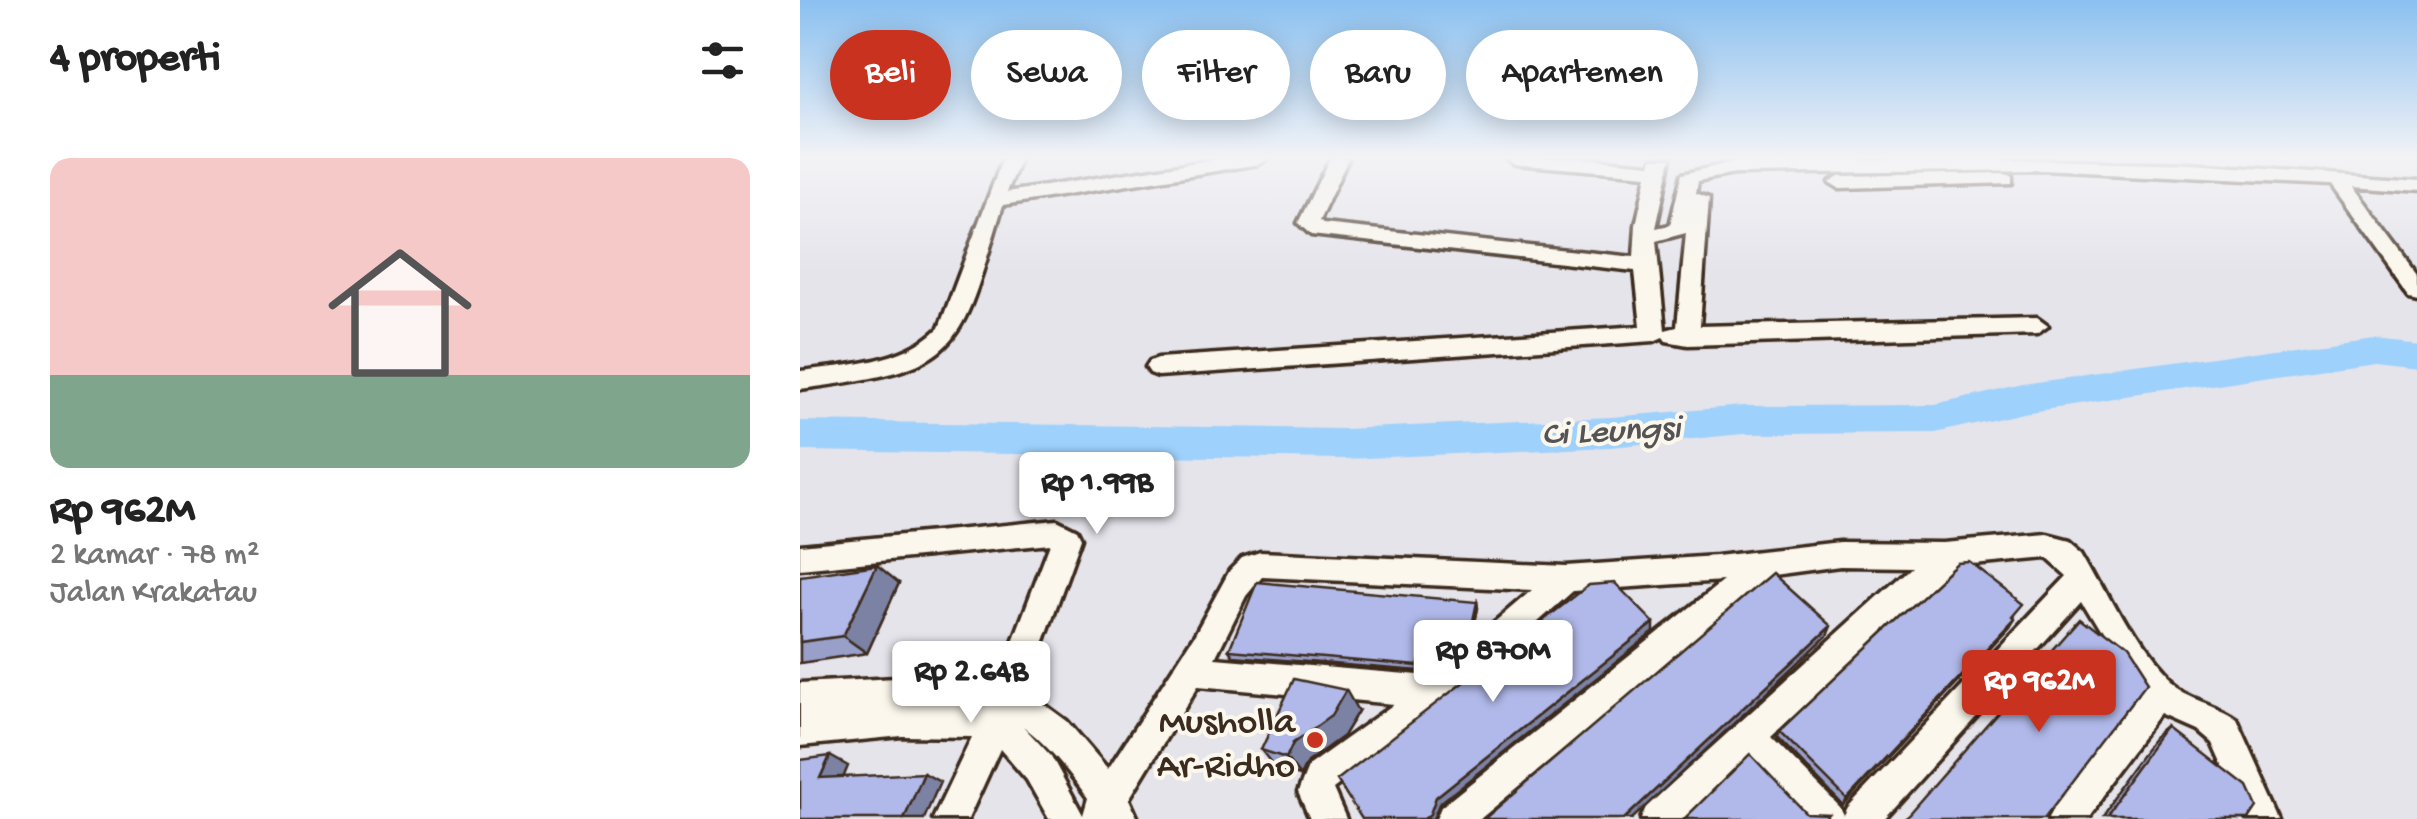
<!DOCTYPE html>
<html lang="id">
<head>
<meta charset="utf-8">
<style>
  :root { --surface:#fff; --page:#f2f2f2; --text:#222; --muted:#767676; --accent:#c8321e }
  body { margin:0; font-family:"Gochi Hand",sans-serif; background:var(--page); color:var(--text); height:100vh; display:flex; flex-direction:column; font-size:38px; white-space:nowrap }
  * { box-sizing:border-box; margin:0 }
  p { font-size:32px; color:var(--muted) }
  .icon { flex:none; width:55px; height:55px; fill:none; stroke:currentColor; stroke-width:2; stroke-linecap:round; stroke-linejoin:round }
  .map { position:relative; flex:1; overflow:hidden }
  .side { display:flex; flex-direction:column; background:var(--surface); width:800px }
  .side>* { flex:none }
  .guide { position:absolute; left:30px; top:30px; width:950px; height:90px; display:flex; gap:20px }
  .price { position:absolute; translate:-50% -85px; padding:0 22px; border-radius:10px; background:#fff; color:#222; font-size:32px; line-height:65px; filter:drop-shadow(0 2px 5px #0008) }
  .price::after { content:''; position:absolute; left:50%; top:60px; width:30px; height:22px; margin-left:-15px; background:inherit; clip-path:polygon(0 0,100% 0,50% 100%) }
  .price.on { background:var(--accent); color:#fff }
  ul { padding:0; list-style:none }
  li { display:grid; align-content:center; gap:20px; height:530px; padding:0 50px }
  li span { display:grid; place-items:center; height:310px; border-radius:20px; color:#555 }
  li>.icon { margin-inline-start:auto }
  span .icon { width:180px; height:180px; fill:#fffc; stroke-width:1 }
  li b { font-size:42px }
  h2 { display:flex; justify-content:space-between; align-items:center; height:120px; padding:0 50px; font-size:42px }
  .tag { padding:0 35px; border-radius:45px; background:var(--surface); box-shadow:0 5px 25px #0003; font-size:35px; line-height:90px }
  .tag.on { background:var(--accent); color:#fff }
  main { display:flex; flex:1; min-height:0 }
  .map>svg:first-child { display:block }
  .lines { fill:none; stroke-linecap:round; stroke-linejoin:round }
  .river { fill:#9ed1fc; fill-rule:evenodd }
  .minor-casing { stroke:#3b2a1e; stroke-width:7 }
  .minor { fill:#fbf7ec; fill-rule:evenodd }
  .wall { fill:#989fc9; stroke:#3b2a1e; stroke-width:2.5 }
  .shaded-wall { fill:#7c82a4; stroke:#3b2a1e; stroke-width:2.5 }
  .building { fill:#b1b9ea; stroke:#3b2a1e; stroke-width:2.5 }
  .poi-dot { fill:#c8321e; stroke:#fbf7ec; stroke-width:4 }
  .labels { text-anchor:middle; stroke-width:8; stroke-linejoin:round; paint-order:stroke }
  .water-label { font-size:35px; font-style:italic; fill:#545456; stroke:#fbf7ec }
  .near-poi-label { font-size:38px; fill:#3b2a1e; stroke:#fbf7ec; text-anchor:end }
</style>
</head>
<body>
<main>
<section class="side">
<h2>4 properti<svg class="icon" aria-label="filters" viewBox="0 0 24 24"><path d="M4 7h16M4 17h16"/><circle cx="9" cy="7" r="2"/><circle cx="15" cy="17" r="2"/></svg></h2>
<ul>
<li><span style="background:linear-gradient(#f6c9c9 70%,#7fa58c 0)"><svg class="icon" aria-label="home" viewBox="0 0 24 24"><path d="M3 11l9-7 9 7M6 9v11h12V9"/></svg></span><div><b>Rp 962M</b><p>2 kamar · 78 m²</p><p>Jalan Krakatau</p></div></li>
</ul>
</section>
<div class="map">
<svg width="1617" height="819" viewBox="0 0 1617 819">
  <rect width="100%" height="100%" fill="#e5e4eb"/>
  <filter id="ink" filterUnits="userSpaceOnUse"><feTurbulence type="fractalNoise" baseFrequency=".01" numOctaves="2"/><feDisplacementMap in="SourceGraphic" scale="20" xChannelSelector="R" yChannelSelector="G"/><feConvolveMatrix kernelMatrix="1 2 1 2 8 2 1 2 1" color-interpolation-filters="sRGB"/></filter>
  <g filter="url(#ink)">
    <g class="lines">
      <!-- river -->
      <path class="river" d="M1574,335l43,5v26l-43,-5 -351,52 -88,20 -192,1 -132,13 -267,12 -544,-8v-30l544,8 267,-12 132,-11 192,-1 88,-20z"/>
      <!-- minor casing -->
      <g class="minor-casing">
        <path id="minor" d="M203,158h18l-14,34 216,-34h45l-9,6 -256,41c-46,149 -38,163 -203,184v-18c48,-6 103,-8 139,-43z
          M530,158h18l-29,63 4,3 311,33 2,-32 11,-50 -133,-11 -9,-6h78l68,6 2,-6h18l-15,70 14,-3 12,-51 52,-12 234,-4 224,6 225,15v12l-66,-5 66,88v21l-9,-2 -78,-109 -288,-14 -308,4 -36,7 -2,12 13,5 -9,128 337,-8 11,8 -11,8 -349,11 -22,-4 -3,-4 -9,4 -496,35 -8,-3 -4,-6 4,-6 8,-3 483,-32 -6,-55 -324,-36 -13,-12zM886,233l-9,94 -12,3 -9,-89z
          M1204,173l7,2v8l-172,5 -10,-6 10,-6z
          M257,520l20,10 4,8 -55,153 41,30 41,48 87,-135 35,-64 12,-12 18,-6 306,14 150,-10 124,-14 104,1 103,-9 23,6 14,12c25,42 48,98 84,131 18,17 49,21 69,36l45,100h-35l-34,-76 -14,-12 -34,-15 -78,103h-39l5,-12 86,-110 -58,-96 -197,218h-80l-57,-60 -64,60h-42l5,-12 265,-240 -71,-1 -67,9 -293,244h-44l5,-12 282,-226 -150,10 -126,112 -114,86 13,30h-36l-12,-27 11,-27 85,-61 -196,-18 -69,113 9,20h-89l-22,-39 -27,-31 -32,70h-35l39,-82 -70,-1 -102,10v-63l135,-7 63,5 52,-137 -250,25v-24zM1247,558l20,18 -219,231 -4,8 -4,-8 -69,-70 180,-170zM462,577l270,13 -101,86 -216,-18 31,-62zM223,726c26,20 46,46 65,72l-5,17 -32,-59z"/>
      </g>
      <!-- minor -->
      <use href="#minor" class="minor"/>
    </g>
    <!-- wall -->
    <path class="wall" d="M0,576l99,7 -32,70 -67,10z
      M677,602l1,6 -6,28 -7,6 -36,-3 -9,32 -187,-15 -4,-6z
      M1214,618l-4,9 -167,178 -66,-68 2,-6z
      M558,711l-15,25 -36,26 -7,14 -24,-7 -15,-19z
      M1373,729l76,90h-147l59,-80z"/>
    <!-- shaded-wall -->
    <path class="shaded-wall" d="M77,565l22,18 -32,70 -24,-17z
      M677,602l1,6 -6,28 -7,6 -2,-6z
      M1215,619l-5,8 -167,178 4,-6z
      M854,623v9l-215,172 -6,15h-9l12,-22z
      M1031,626l-4,10 -195,183h-8z
      M627,633l2,6 -9,32 -2,-5z
      M546,690l12,21 -15,25 -36,26 -7,14 -14,-18 7,-15z
      M30,756l18,10 -9,22 -19,-10z
      M124,773l16,9 -16,37h-20z"/>
    <!-- building -->
    <path class="building" d="M1169,562l55,42 -11,13 2,2 -168,180 -68,-68 178,-168z
      M77,565l-34,71 -43,6v-66z
      M972,573l59,53 -207,193h-140z
      M457,582l220,20 -6,28 -8,6 -36,-3 -9,33 -189,-16z
      M815,583l39,40 -218,174 -6,17 -6,5h-62l-25,-39 252,-195z
      M1279,619l44,34 22,34 -101,132h-140z
      M494,679l52,11 -15,26 -38,27 -7,15 -25,-8z
      M1373,729l75,58 9,20 -8,12h-142z
      M950,754l56,59 23,1 -5,5h-140z
      M30,756l-10,22 104,-5 -20,46h-104v-59z"/>
  </g>
  <!-- sky -->
  <linearGradient id="sky" x2="0" y2="1"><stop stop-color="#8ac0f0"/><stop offset="0.58" stop-color="#f3f3f6"/><stop offset="1" stop-color="#f3f3f6" stop-opacity="0"/></linearGradient>
  <rect width="1617" height="273" fill="url(#sky)"/>
  <!-- markers -->
  <circle class="poi-dot" cx="515" cy="740" r="10"/>
  <g class="labels">
    <!-- water labels -->
    <g class="water-label">
      <text transform="translate(811 428) rotate(-3)" y="12">Ci Leungsi</text>
    </g>
    <!-- near-poi labels -->
    <g class="near-poi-label">
      <text x="495" y="731">Musholla<tspan x="495" dy="44">Ar-Ridho</tspan></text>
    </g>
  </g>
</svg>
<b class="price" style="left:297px;top:537px">Rp 1.99B</b>
<b class="price" style="left:693px;top:705px">Rp 870M</b>
<b class="price" style="left:171px;top:726px">Rp 2.64B</b>
<b class="price on" style="left:1239px;top:735px">Rp 962M</b>
<div class="guide">
<a class="tag on">Beli</a>
<a class="tag">Sewa</a>
<a class="tag">Filter</a>
<a class="tag">Baru</a>
<a class="tag">Apartemen</a>
</div>
</div>
</main>
</body>
</html>
